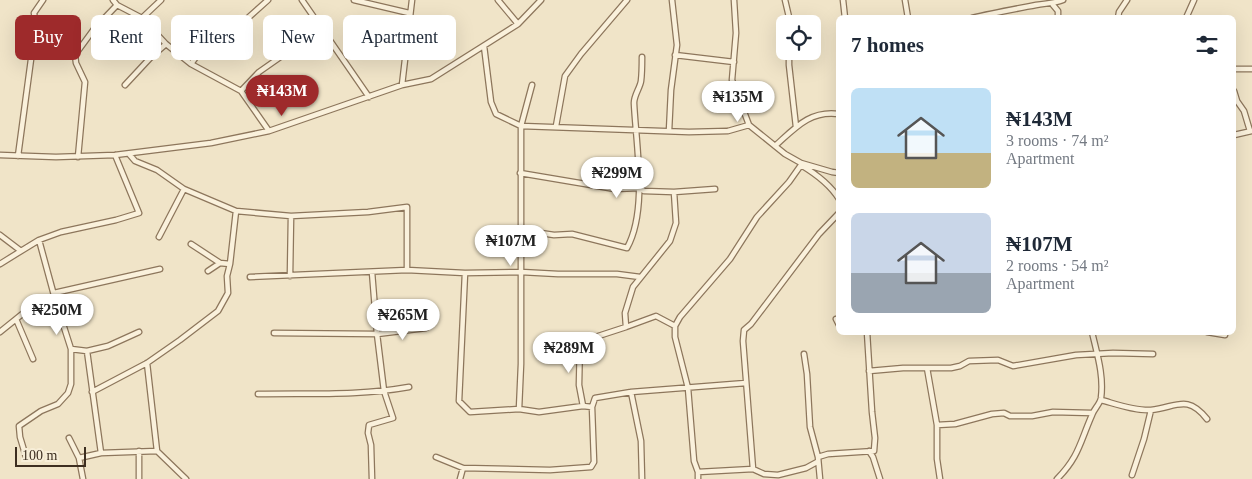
<!DOCTYPE html>
<html lang="en">
<head>
<meta charset="utf-8">
<style>
  :root { --surface:#fff; --page:#f2f2f3; --text:#1f2937; --muted:#747a83; --accent:#9e2a2b }
  body { margin:0; font-family:Georgia,serif; background:var(--page); color:var(--text); height:100vh; display:flex; flex-direction:column; font-size:19px; white-space:nowrap }
  * { box-sizing:border-box; margin:0 }
  p { font-size:16px; color:var(--muted) }
  .icon { flex:none; width:28px; height:28px; fill:none; stroke:currentColor; stroke-width:2; stroke-linecap:round; stroke-linejoin:round }
  .map { position:relative; flex:1; overflow:hidden }
  .side { position:absolute; left:836px; top:15px; width:400px; height:320px; display:flex; flex-direction:column; background:var(--surface); border-radius:8px; box-shadow:0 5px 20px #0002 }
  .side>* { flex:none }
  .guide { position:absolute; left:15px; top:15px; width:475px; height:45px; display:flex; gap:10px }
  .controls { position:absolute; left:776px; top:15px; display:grid; gap:10px }
  .controls a { display:grid; place-items:center; width:45px; height:45px; border-radius:8px; background:var(--surface); box-shadow:0 5px 20px #0002; font-size:25px }
  .scale { position:absolute; left:15px; bottom:12px; width:71px; box-sizing:border-box; padding-left:5px; border:2px solid #3d2e20; border-top:0; font-size:14px; line-height:18px; white-space:nowrap; color:#3d2e20; -webkit-text-stroke:4px #f7eed8; paint-order:stroke }
  .price { position:absolute; translate:-50% -42px; padding:0 11px; border-radius:18px; background:#fff; color:#222; font-size:16px; line-height:32px; filter:drop-shadow(0 1px 2px #0008) }
  .price::after { content:''; position:absolute; left:50%; top:30px; width:15px; height:11px; margin-left:-8px; background:inherit; clip-path:polygon(0 0,100% 0,50% 100%) }
  .price.active { background:var(--accent); color:#fff }
  ul { padding:0; list-style:none }
  li { display:flex; align-items:center; gap:15px; height:125px; padding:0 15px }
  li span { display:grid; place-items:center; flex:none; width:140px; height:100px; border-radius:8px; color:#555 }
  li>.icon { margin-inline-start:auto }
  span .icon { width:60px; height:60px; fill:#fffc; stroke-width:1 }
  li b { font-size:21px }
  h2 { display:flex; justify-content:space-between; align-items:center; height:60px; padding:0 15px; font-size:21px }
  .tag { padding:0 18px; border-radius:8px; background:var(--surface); box-shadow:0 5px 20px #0002; font-size:18px; line-height:45px }
  .tag.active { background:var(--accent); color:#fff }
  .map>svg:first-child { display:block }
  .lines { fill:none; stroke-linecap:round; stroke-linejoin:round }
  .minor-casing { stroke:#8d765c; stroke-width:7 }
  .minor { stroke:#faf1dc; stroke-width:4.5 }
</style>
</head>
<body>
<div class="map">
<svg width="1252" height="479" viewBox="0 0 1252 479">
  <rect width="100%" height="100%" fill="#f0e4c8"/>
  <g class="lines">
    <!-- minor casing -->
    <g class="minor-casing">
      <path id="minor" d="M113,0l4,5 25,13 24,26 25,20 50,27 28,40
        M302,0l67,97
        M354,0l55,13
        M498,0l20,24
        M734,0l2,33 -4,47 17,45 36,29 16,9v2c15,9 29,19 38,34
        M785,0l4,17v7
        M843,0l2,18
        M905,0l3,18
        M1053,5l5,6v7
        M142,18l19,-18
        M972,18c21,-5 43,-9 64,-13 10,-2 17,-1 27,-5
        M1118,18l1,-6 8,-12
        M1186,18l8,-18
        M484,46l7,56 5,12 25,12 168,6 39,-1 21,-6
        M789,51v14l7,62
        M675,55l59,7
        M191,64l24,-33 13,-9 12,3 28,-25
        M1234,69h18
        M125,85l27,-29 14,-12
        M402,85l10,-85
        M241,91l18,-19 30,-21 28,-30
        M1234,91l3,10 7,10 6,20
        M556,126l9,-50 16,-22 46,-54
        M669,131l2,-41 6,-45 -5,-45
        M1234,135l18,-4
        M775,146c20,-18 35,-36 64,-32
        M129,154l6,7 22,9 27,19 52,22 55,5 77,-4 39,-5v63
        M0,155l56,2 59,-2 96,-12 58,-12 133,-46 29,-6 87,-55 23,-24
        M18,156l14,-104 5,-19 -3,-20 9,-13
        M78,157l7,-75 -9,-19 -1,-8 19,-26 23,-24
        M801,163l31,9 7,1
        M520,173l95,16 24,-1 5,3 30,1 41,-3
        M521,230l33,5 18,-1 55,14c21,-38 9,-103 7,-145 0,-8 6,-15 7,-22 1,-8 1,-16 1,-24
        M0,235l21,16 18,-11 16,59 16,50 16,2 14,102
        M159,237l25,-48
        M39,240l22,-8 55,-12 23,-7 -24,-58
        M191,244l29,19
        M0,264l21,-13
        M208,271l12,-8 10,1
        M465,273l-6,128 11,11 49,-3 20,3 44,-6 9,1 3,-9 36,-6 115,-9
        M290,276l1,-60
        M250,277l157,-7 58,3 56,-1 37,2h59l23,3
        M54,293l106,-24
        M16,319l17,40
        M836,319l3,6
        M626,327l30,-11 19,10
        M0,332l26,-21 29,-12
        M1207,332l18,3
        M274,333l103,1 49,-6
        M580,340l-1,45 4,21
        M580,342l46,-15 -1,-14 8,-26 37,-46 6,-18 -2,-31
        M87,351l21,-5 31,-14
        M804,354l3,20 3,53 8,30 2,22
        M147,363l10,88 29,28
        M927,368l10,57v34l3,20
        M869,371l34,-3h48l9,-2 9,-5 29,-1 15,6 63,-11 37,-2 40,1
        M92,392l55,-29 33,-23 38,-29 10,-18 -1,-17 3,-12 6,-53
        M631,392l10,49 1,38
        M258,394c51,-1 101,2 151,-7
        M1101,400c15,4 34,11 50,10 26,-3 36,-16 56,9
        M519,409l2,-45v-238l11,-41
        M937,425l18,-1 37,-10 12,-1 6,3h22l21,-4 39,1
        M69,438l10,20
        M869,451l4,6 7,22
        M26,457l-6,-20 -1,-11 22,-15 17,-7 10,-11 3,-9v-35
        M436,457l27,11 87,2 41,-3 3,-5 -2,-55
        M818,457l10,-3 46,-3 1,-13 -3,-26 -5,-80
        M753,469l-10,-128 1,-11 7,-6 68,-90 20,-21
        M698,472l55,-3 11,5 14,1 28,-7 11,-6
        M1132,475l12,-36 7,-29
        M83,479l-4,-21 22,-5 56,-2
        M139,479v-28
        M372,479l-1,-34 -3,-12 1,-8 24,-7 -9,-27 -7,-57 -5,-62
        M460,479l3,-11
        M698,479v-7l-4,-11 -6,-73 -13,-51v-11l5,-9 50,-58 27,-42 32,-35 12,-17
        M1057,479c22,-22 23,-37 35,-64 2,-6 8,-11 9,-17 3,-23 -4,-44 -9,-66"/>
    </g>
    <!-- minor -->
    <use href="#minor" class="minor"/>
  </g>
</svg>
<div class="controls">
<a><svg class="icon" aria-label="locate" viewBox="0 0 24 24"><circle cx="12" cy="12" r="6"/><path d="M12 2v4M12 18v4M2 12h4M18 12h4"/></svg></a>
</div>
<div class="scale">100 m</div>
<b class="price active" style="left:282px;top:117px">₦143M</b>
<b class="price" style="left:738px;top:123px">₦135M</b>
<b class="price" style="left:617px;top:199px">₦299M</b>
<b class="price" style="left:511px;top:267px">₦107M</b>
<b class="price" style="left:57px;top:336px">₦250M</b>
<b class="price" style="left:403px;top:341px">₦265M</b>
<b class="price" style="left:569px;top:374px">₦289M</b>
<div class="guide">
<a class="tag active">Buy</a>
<a class="tag">Rent</a>
<a class="tag">Filters</a>
<a class="tag">New</a>
<a class="tag">Apartment</a>
</div>
<section class="side">
<h2>7 homes<svg class="icon" aria-label="filters" viewBox="0 0 24 24"><path d="M4 7h16M4 17h16"/><circle cx="9" cy="7" r="2"/><circle cx="15" cy="17" r="2"/></svg></h2>
<ul>
<li><span style="background:linear-gradient(#bfe0f5 65%,#c2b280 0)"><svg class="icon" aria-label="home" viewBox="0 0 24 24"><path d="M3 11l9-7 9 7M6 9v11h12V9"/></svg></span><div><b>₦143M</b><p>3 rooms · 74 m²</p><p>Apartment</p></div></li>
<li><span style="background:linear-gradient(#c9d6e8 60%,#9aa5b1 0)"><svg class="icon" aria-label="home" viewBox="0 0 24 24"><path d="M3 11l9-7 9 7M6 9v11h12V9"/></svg></span><div><b>₦107M</b><p>2 rooms · 54 m²</p><p>Apartment</p></div></li>
</ul>
</section>
</div>
</body>
</html>
